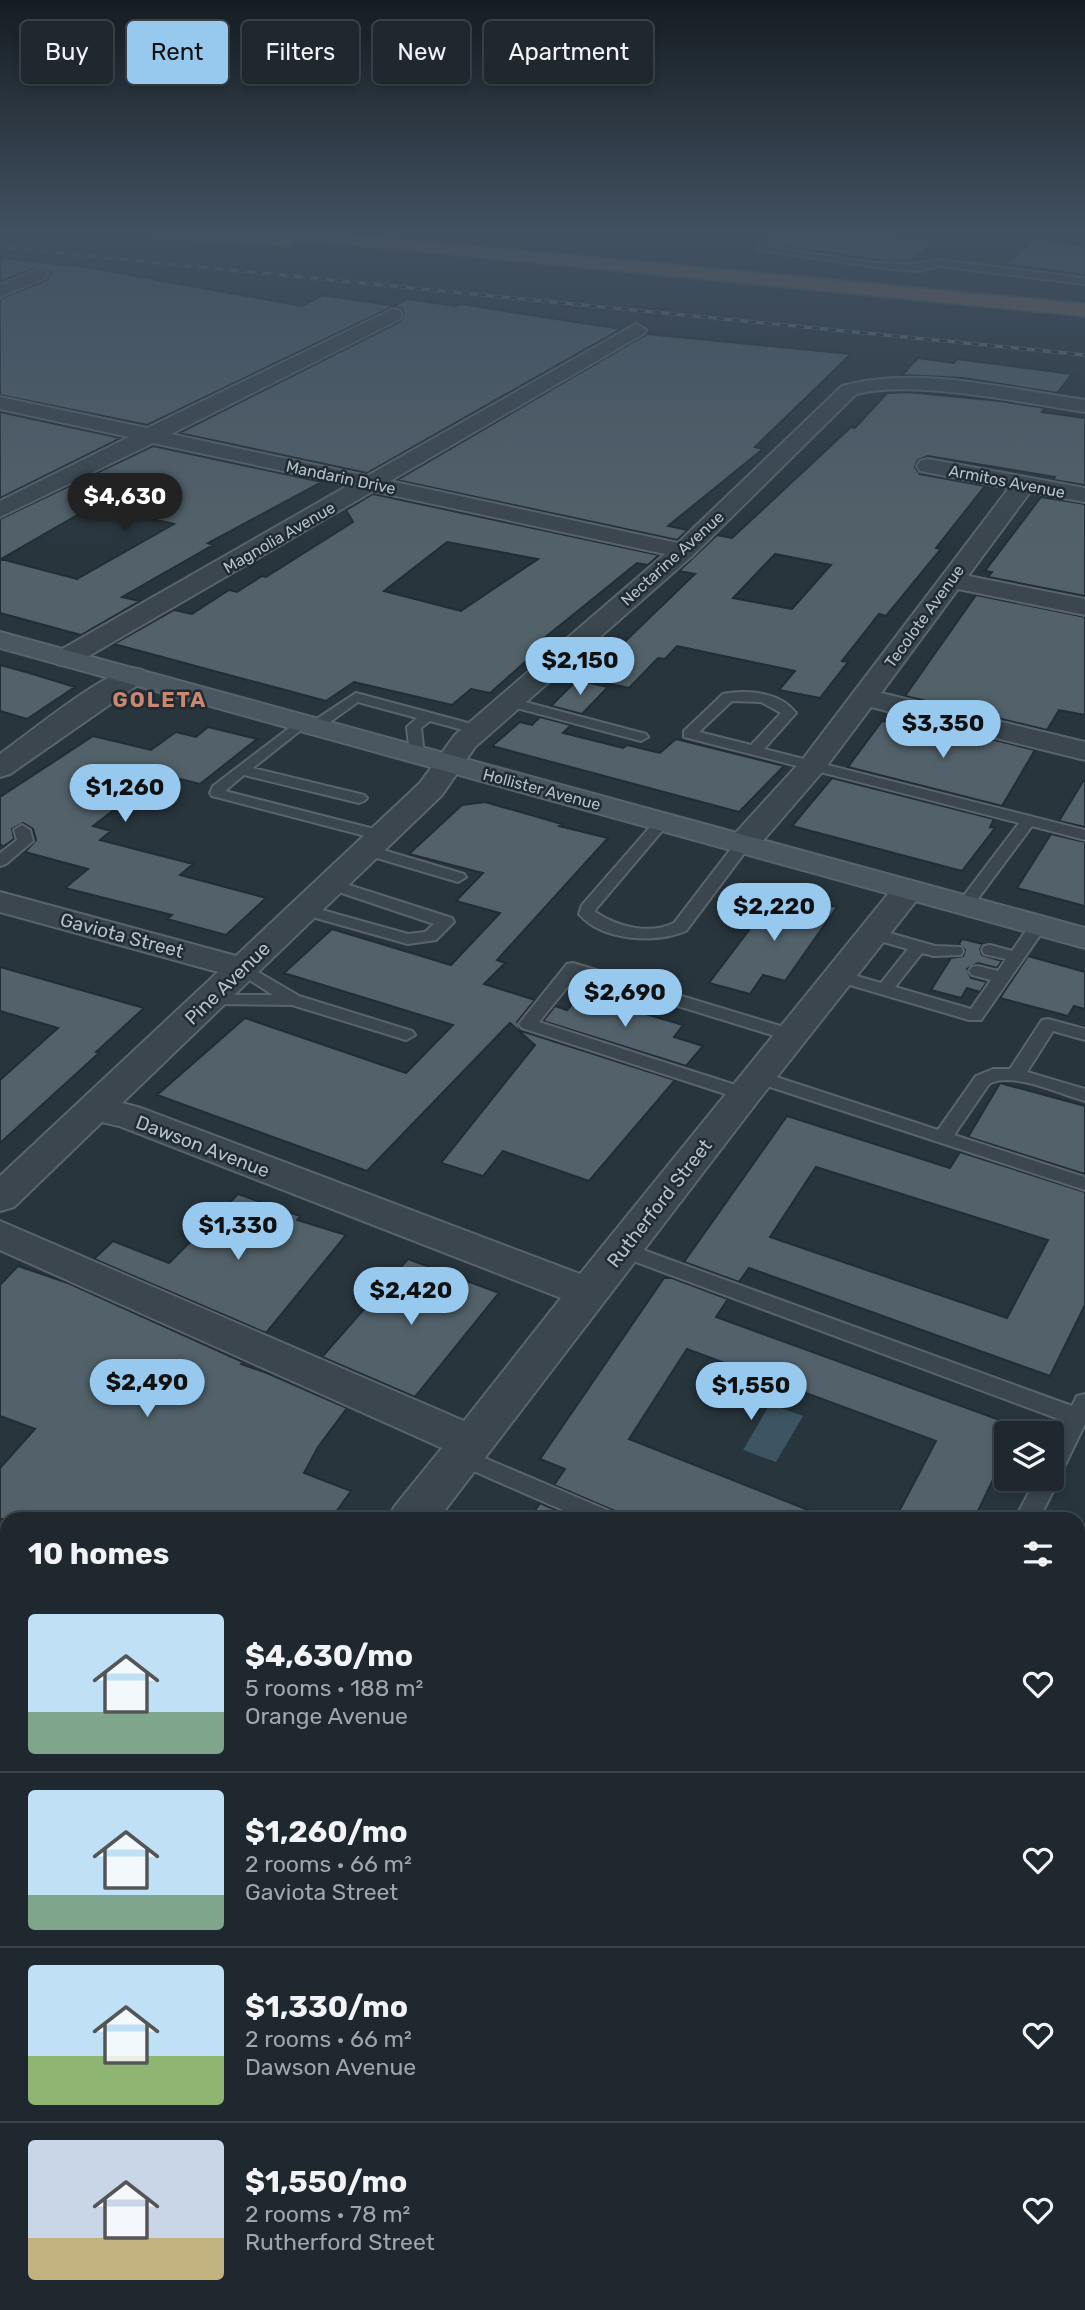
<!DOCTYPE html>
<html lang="en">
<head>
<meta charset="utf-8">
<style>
  :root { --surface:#1e282e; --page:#263036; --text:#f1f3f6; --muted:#a1a6aa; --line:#3c444a; --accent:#97c8ee }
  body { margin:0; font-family:Rubik,sans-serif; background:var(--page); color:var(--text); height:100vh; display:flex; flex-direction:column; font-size:26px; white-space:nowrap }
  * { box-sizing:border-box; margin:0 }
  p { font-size:23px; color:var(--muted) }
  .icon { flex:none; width:38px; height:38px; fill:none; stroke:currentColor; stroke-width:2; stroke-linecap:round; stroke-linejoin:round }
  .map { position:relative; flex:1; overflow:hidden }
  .details { position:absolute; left:0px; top:1512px; width:1085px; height:798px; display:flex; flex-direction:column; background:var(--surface); border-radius:21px 21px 0 0; box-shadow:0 4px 10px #0003,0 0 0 2px var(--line) }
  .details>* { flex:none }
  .top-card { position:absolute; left:21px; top:21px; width:700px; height:63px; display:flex; gap:14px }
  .fabs { position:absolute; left:994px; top:1421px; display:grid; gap:14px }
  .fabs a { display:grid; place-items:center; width:70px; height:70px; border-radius:7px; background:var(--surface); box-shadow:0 4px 10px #0003,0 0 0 2px var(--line); font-size:35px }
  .price { position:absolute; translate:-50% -60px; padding:0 16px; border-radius:24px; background:var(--accent); color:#111; font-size:23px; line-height:46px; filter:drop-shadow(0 2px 4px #0008) }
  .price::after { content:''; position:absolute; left:50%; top:42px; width:21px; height:16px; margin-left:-10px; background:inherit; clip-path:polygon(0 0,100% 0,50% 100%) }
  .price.active { background:#222; color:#fff }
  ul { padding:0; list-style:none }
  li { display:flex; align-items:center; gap:21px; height:175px; padding:0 28px }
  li+li { border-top:2px solid var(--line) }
  li span { display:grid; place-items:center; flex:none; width:196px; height:140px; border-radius:7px; color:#555 }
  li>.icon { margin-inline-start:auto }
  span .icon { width:84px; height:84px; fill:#fffc; stroke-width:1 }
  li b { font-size:30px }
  h2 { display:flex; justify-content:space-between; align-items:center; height:84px; padding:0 28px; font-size:30px }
  .chip { padding:0 24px; border-radius:7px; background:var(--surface); box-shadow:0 4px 10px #0003,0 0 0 2px var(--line); font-size:24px; line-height:63px }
  .chip.active { background:var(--accent); color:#111 }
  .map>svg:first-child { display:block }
  .green { fill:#2c433f }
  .water { fill:#3d5463 }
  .building { fill:#53626a; stroke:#222d35; stroke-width:2; fill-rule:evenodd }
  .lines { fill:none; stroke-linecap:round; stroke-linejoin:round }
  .lane-casing { stroke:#59646b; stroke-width:4 }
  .street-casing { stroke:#59646b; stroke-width:4 }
  .secondary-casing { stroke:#59646b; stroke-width:4 }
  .highway-casing { stroke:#465158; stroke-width:4 }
  .lane { fill:#3b464e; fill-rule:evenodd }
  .street { fill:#3b464e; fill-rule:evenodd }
  .secondary { fill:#4a5660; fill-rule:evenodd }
  .highway { fill:#736459; fill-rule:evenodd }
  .rail-casing { stroke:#5e6b74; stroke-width:3.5 }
  .rail { stroke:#202b33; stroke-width:2.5; stroke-dasharray:8; stroke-linecap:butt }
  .labels { text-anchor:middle; stroke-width:5; stroke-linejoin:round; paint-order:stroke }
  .far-street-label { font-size:16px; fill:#b8c1c8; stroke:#202b33 }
  .street-label { font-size:19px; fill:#b8c1c8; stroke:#202b33 }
  .far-district-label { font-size:21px; font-weight:bold; letter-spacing:2px; fill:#cb8770; stroke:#202b33 }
</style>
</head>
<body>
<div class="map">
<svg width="1085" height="2310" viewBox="0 0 1085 2310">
  <rect width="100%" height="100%" fill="#28353d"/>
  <!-- green -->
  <path class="green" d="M433,231h61l50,7 -5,4z"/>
  <!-- water -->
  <path class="water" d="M770,1404l33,12 -27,46 -33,-12z"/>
  <!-- building -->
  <path class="building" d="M793,231h67l76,11 -26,19 -33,-1 -101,-15z
    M1036,239l49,7v29l-80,-11z
    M0,258l86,9 216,39 20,-11 73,11 12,-7 49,7 4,-2 161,25 -254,144 -188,-40 222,-112 3,-7 -3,-6 -9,-1 -245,118 -147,-30v-96l46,-19 5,-7 -13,-6 -38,15z
    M647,334l204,20 -96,93 8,2 -95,77 20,4 -11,10 -280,-60z
    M918,358l36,5 3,-4 115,15 -15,19 -94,-15 -61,-3z
    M908,392l92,9 45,7 -3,4 43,6v67l-32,-5 2,-3 -127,-21 -10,4 -3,7 5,7 65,12 -49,62 5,1 -55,67 -7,-2 -37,47 6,1 -28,36 -41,-8 16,-19 -118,-25 -12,13 -7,-1 -29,30 -43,-9 109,-105 -16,-3 38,-36 15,3 119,-111 4,1 32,-35zM775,554l56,11 -39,44 -59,-11z
    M0,412l121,26 -121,60z
    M153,446l169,36 -114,61 5,2 -91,52 18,4 -59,34 -81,-22v-94zM93,506l81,18 -97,55 -76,-20z
    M373,494l286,61 -11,10 -11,-2 -94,76 7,1 -60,53 -19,-4 -19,16 -98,-23 -28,19 -212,-57 60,-34 18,4 37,-24 8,2 25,-16 4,1 87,-55 -7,-12zM447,542l91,17 -77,52 -77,-20z
    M1041,497l44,7v92l-97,-19 4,-5 -7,-1z
    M976,595l109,22v98l-26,-5 -12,20 -142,-34z
    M0,665l26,7 49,15 -48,32 -27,-8z
    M577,680l31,7 -26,27 -31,-8z
    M892,715l143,35 -33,56 -154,-39 34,-46 5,1z
    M540,717l31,8 -8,8 60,15 4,-3 33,8 16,-14 108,27 -45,46 -247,-66 28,-24 12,3z
    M208,727l49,12 -57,45 -40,-10 -67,52 18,5 -11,9 93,24 -13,11 86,23 -40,37 -59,-16 5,-4 -107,-27 23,-19 -63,-17 11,-12 -3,-11 -10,-6 -11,6 2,10 -10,7 -4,-1v-48l93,-61 58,14 25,-18 20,5z
    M832,778l162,41 -4,8 5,1 -33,43 -170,-45z
    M1085,778v49l-26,-6z
    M485,802l77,22 -3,2 49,12 -111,122 8,3 -21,21 51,16 -18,22 4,9 154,49 -86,101 -86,-30 -20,25 -42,-13 94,-118 -25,-22 -143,148 -210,-76 88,-77 161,55 47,-48 -169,-52 48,-44 119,36 49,-52 -44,-12 27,-28 -74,-19 53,-49z
    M1051,834l34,8v64l-68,-18z
    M777,893l60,14 -52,74 -22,-6 -13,19 -41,-11z
    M962,939l21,5 -3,5 2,6 20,6 -5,7 -19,-5 -11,6 4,9 16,4 -7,10 -13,-4 -6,10 -30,-8 20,-32 12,-2 2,-6 -6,-6z
    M1028,956l57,16v37l-11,-3 -6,10 -68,-18z
    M0,967l144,41 -48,44 3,1 -99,90v-63l58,-52 -58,-17z
    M581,995l102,30 -9,12 29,9 -17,20 -143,-45 12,-15 12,4z
    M1000,1083l85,23v68l-117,-37z
    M787,1116l163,52 10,-16 125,40v113l-35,71 -301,-108 -10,14 -55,-20zM816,1167l232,73 -41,78 -237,-81z
    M238,1194l62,22 -3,4 49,15 -80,98 -172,-74 19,-18 56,22z
    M408,1259l91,34 -84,104 -93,-40z
    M18,1266l50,17 175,79 -2,2 26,9 80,35 -29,39 -14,26 47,18 -20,28h-331v-51l35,-39 -35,-13v-131z
    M664,1278h8l56,21 -12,18 303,110 -4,6h-9v20l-32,66h-79l41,-78 -249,-92 -58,90 202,80h-210l-6,-8 -61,-26 11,-16 -25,-10z
    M540,1503l36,16h-47z"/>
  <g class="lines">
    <!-- lane casing -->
    <g class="lane-casing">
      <path id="lane" d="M780,231h10l-21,16c49,6 123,25 169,13l147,18v6l-147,-18 -19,5 -29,-2 -132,-19v-4z
        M356,693l127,34 2,3 -7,4 -48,-13 -9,7 3,27 -7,4 -7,-4 -3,-28 10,-9 -59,-16 -39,28h-10v-6z
        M728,693c23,-3 53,0 68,20l-32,36 321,81v10l-53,-14 -61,82h-12l-2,-3 2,-3 60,-79 -335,-86v-6l39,-37zM732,701l29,1 20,11 -30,32 -52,-13z
        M510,698l136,36 2,3 -7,4 -136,-36 -2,-3z
        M301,719l5,1v6l-53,42 111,27 3,3 -3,3 -5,2 -115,-28 -19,16 161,41 3,3 -3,3 -5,2 -169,-44 -2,-3 3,-7z
        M662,817l8,5 -3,3 -71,84 -1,3c23,15 54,23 79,11l63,-82 6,-2 8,5 -65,87c-31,13 -84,10 -107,-17l3,-9 75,-86z
        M22,825l8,5 3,11 -27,23 -6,2v-13l17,-13 -3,-10z
        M366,845l98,29 2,3 -8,5 -98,-29 -2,-3z
        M330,879l122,39 2,4 -18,18 -28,4 -110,-31 -2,-3 8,-5 104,29 17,-2 9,-8 -110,-37 -2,-3z
        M1039,920l8,5 -66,95h-12l-136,-40 -3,-4 9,-5 42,12 27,-34 -42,-12 -2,-4 8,-5 63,18 26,1 2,4 -2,4 -27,1 -12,-3 -27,34 76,22 20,-29 -19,-5 -3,-4 3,-4 6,-1 20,5 8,-12 -22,-5 -2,-4 2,-4 6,-1 22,6 21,-30z
        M243,963l56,33 113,35 3,4 -9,5 -114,-35 -88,-1 -3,-4 3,-4 6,-1h63l-36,-23 -3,-4 3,-4z
        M573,963l224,68 3,4 -3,4h-12l-208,-64 -38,47 212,68 2,4 -2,4 -7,2 -222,-72 -3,-4 3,-4 45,-56z
        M1048,1019l37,10v11l-32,-9 -26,41 58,17v12c-25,-7 -74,-30 -96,-17l-35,51 131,42v13l-333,-109 -3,-4 3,-4h12l174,57 38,-54 17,-7h17l32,-49z
        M624,1243l448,163 5,-10 8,-2v30l-22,45 -6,7 2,3 -20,40h-24l21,-40h16v-33l12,-25 -447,-166 -3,-5 3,-5z
        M461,1448l153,65 4,6h-35l-130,-57 -3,-6 3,-6z
        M1085,1701v36l-7,2v-35z
        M1078,1810l7,3v24l-7,-3z"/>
    </g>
    <!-- street casing -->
    <g class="street-casing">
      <path id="street" d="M39,269l9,5 -3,4 -45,19v-12z
        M393,309l7,2 2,4 -2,4 -229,115 196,42 269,-152 10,6 -3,4 -253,147 288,62 164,-157c77,-21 165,3 243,14v12c-62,-9 -171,-33 -229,-18l-164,162 -217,191 -33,48 -320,308 19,5 439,166 317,-391 11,-3 11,3 5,7 -5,7 -162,205 -319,417h-50l7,-13 47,-58 -442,-198v-29l464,200 97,-123 -442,-172 -17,-4 -88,85 -14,4v-35l218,-204 -218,-60v-20l236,64 184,-173 35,-48 210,-181 -292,-63 -298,173 -9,2 -9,-2 -4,-6 4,-6 292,-167 -196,-42 -153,74v-16l129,-64 -129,-28v-12l147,31z
        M928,459l157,29v14l-55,-10 -62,84 117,23v16l-127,-26 -77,104 204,49v18l-214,-53 -48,64 -69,80 -11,2 -11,-2 -5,-7 5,-7 71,-78 206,-271 -89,-17 -3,-5 3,-5z
        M132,668l10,2 4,6 -4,6 -132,92 -10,3v-23c31,-22 98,-78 132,-86z
        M0,1656l7,2v43l-7,-2z
        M0,1959l7,3v105l-7,3z"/>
    </g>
    <!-- secondary casing -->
    <g class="secondary-casing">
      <path id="secondary" d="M0,632l1085,296v20l-1085,-300z"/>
    </g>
    <!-- highway casing -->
    <g class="highway-casing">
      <path id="highway" d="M143,231l110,2 -1,-2h61l772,73v12l-791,-77 -1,6 -6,1 -136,-10z"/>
    </g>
    <!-- lane -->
    <use href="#lane" class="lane"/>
    <!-- street -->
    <use href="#street" class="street"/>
    <!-- secondary -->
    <use href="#secondary" class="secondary"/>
    <!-- highway -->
    <use href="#highway" class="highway"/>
    <!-- rail casing -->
    <g class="rail-casing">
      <path id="rail" d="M0,247l1085,108"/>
    </g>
    <!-- rail -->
    <use href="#rail" class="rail"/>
  </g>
  <!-- sky -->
  <linearGradient id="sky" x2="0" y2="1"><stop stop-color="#161d22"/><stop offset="0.42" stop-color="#425162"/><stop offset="1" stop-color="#425162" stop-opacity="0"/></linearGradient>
  <rect width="1085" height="554" fill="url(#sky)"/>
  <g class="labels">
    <!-- far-street labels -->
    <g class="far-street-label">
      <text transform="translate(341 477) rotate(12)" y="6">Mandarin Drive</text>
      <text transform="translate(1007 481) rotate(11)" y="6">Armitos Avenue</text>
      <text transform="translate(279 537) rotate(-30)" y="6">Magnolia Avenue</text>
      <text transform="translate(672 558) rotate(-42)" y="6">Nectarine Avenue</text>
      <text transform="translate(924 616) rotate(-54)" y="6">Tecolote Avenue</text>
      <text transform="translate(542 789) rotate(15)" y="6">Hollister Avenue</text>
    </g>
    <!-- street labels -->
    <g class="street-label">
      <text transform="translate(122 935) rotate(15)" y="7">Gaviota Street</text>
      <text transform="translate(227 983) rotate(-44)" y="7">Pine Avenue</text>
      <text transform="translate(203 1146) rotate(21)" y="7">Dawson Avenue</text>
      <text transform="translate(659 1203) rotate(-52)" y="7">Rutherford Street</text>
    </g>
    <!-- far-district labels -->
    <g class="far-district-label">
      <text x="160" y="707">GOLETA</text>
    </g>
  </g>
</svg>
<div class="fabs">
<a><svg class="icon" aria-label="layers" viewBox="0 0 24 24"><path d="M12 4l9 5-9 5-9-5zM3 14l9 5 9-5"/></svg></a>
</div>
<b class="price active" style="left:125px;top:533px">$4,630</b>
<b class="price" style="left:580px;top:697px">$2,150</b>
<b class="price" style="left:943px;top:760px">$3,350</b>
<b class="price" style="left:125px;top:824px">$1,260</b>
<b class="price" style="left:774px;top:943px">$2,220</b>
<b class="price" style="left:625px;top:1029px">$2,690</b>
<b class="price" style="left:238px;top:1262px">$1,330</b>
<b class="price" style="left:411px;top:1327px">$2,420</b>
<b class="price" style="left:147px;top:1419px">$2,490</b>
<b class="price" style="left:751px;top:1422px">$1,550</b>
<div class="top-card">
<a class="chip">Buy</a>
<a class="chip active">Rent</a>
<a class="chip">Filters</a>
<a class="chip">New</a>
<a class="chip">Apartment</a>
</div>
<section class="details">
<h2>10 homes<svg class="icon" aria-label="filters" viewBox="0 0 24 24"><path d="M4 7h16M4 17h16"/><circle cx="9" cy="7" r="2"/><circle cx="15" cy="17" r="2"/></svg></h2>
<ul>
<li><span style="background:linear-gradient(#bfe0f5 70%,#7fa58c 0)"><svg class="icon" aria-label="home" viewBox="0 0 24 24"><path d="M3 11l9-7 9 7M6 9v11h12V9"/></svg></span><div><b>$4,630/mo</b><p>5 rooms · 188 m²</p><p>Orange Avenue</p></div><svg class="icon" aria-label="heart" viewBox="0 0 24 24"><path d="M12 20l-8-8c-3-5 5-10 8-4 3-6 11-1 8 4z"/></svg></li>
<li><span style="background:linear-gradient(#bfe0f5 75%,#7fa58c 0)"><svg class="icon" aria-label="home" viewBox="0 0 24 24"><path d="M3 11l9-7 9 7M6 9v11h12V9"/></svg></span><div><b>$1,260/mo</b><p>2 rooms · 66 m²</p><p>Gaviota Street</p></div><svg class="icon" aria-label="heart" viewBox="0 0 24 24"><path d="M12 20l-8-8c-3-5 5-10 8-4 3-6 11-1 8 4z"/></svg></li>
<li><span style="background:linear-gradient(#bfe0f5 65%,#8fb573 0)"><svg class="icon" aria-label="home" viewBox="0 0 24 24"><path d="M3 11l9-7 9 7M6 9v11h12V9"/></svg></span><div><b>$1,330/mo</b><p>2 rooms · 66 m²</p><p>Dawson Avenue</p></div><svg class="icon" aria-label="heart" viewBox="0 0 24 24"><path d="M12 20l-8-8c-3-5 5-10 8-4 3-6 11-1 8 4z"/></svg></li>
<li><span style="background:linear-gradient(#c9d6e8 70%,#c2b280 0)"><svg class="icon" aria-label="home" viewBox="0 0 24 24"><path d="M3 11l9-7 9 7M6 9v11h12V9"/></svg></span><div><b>$1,550/mo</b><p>2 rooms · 78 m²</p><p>Rutherford Street</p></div><svg class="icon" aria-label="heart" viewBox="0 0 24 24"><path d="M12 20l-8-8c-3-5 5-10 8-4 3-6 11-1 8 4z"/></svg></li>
</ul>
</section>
</div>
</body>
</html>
